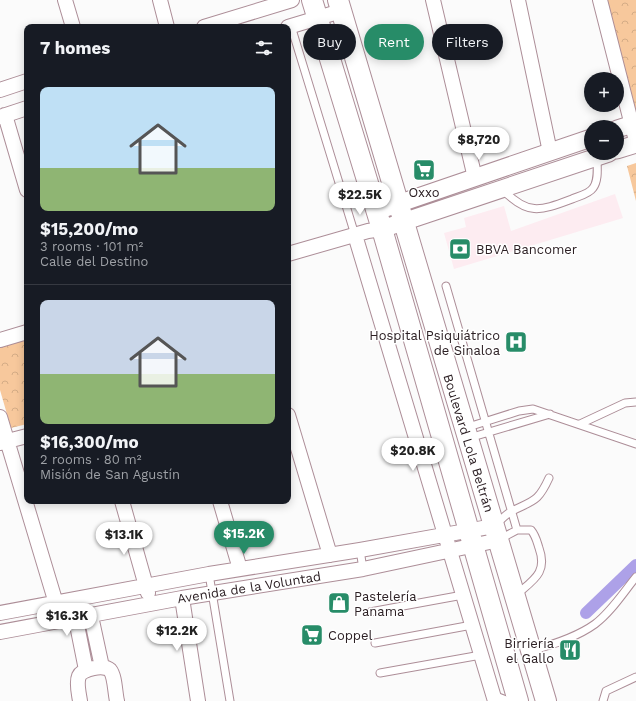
<!DOCTYPE html>
<html lang="en">
<head>
<meta charset="utf-8">
<style>
  :root { --surface:#171b24; --page:#20242c; --text:#f1f3f6; --muted:#9ea1a6; --line:#363941; --accent:#278c68 }
  body { margin:0; font-family:"Work Sans",sans-serif; background:var(--page); color:var(--text); height:100vh; display:flex; flex-direction:column; font-size:15px; white-space:nowrap }
  * { box-sizing:border-box; margin:0 }
  p { font-size:13px; color:var(--muted) }
  .icon { flex:none; width:22px; height:22px; fill:none; stroke:currentColor; stroke-width:2; stroke-linecap:round; stroke-linejoin:round }
  .map { position:relative; flex:1; overflow:hidden }
  .sheet { position:absolute; left:24px; top:24px; width:267px; height:480px; display:flex; flex-direction:column; background:var(--surface); border-radius:8px; box-shadow:0 2px 10px #0003 }
  .sheet>* { flex:none }
  .banner { position:absolute; left:303px; top:24px; width:273px; height:36px; display:flex; gap:8px }
  .buttons { position:absolute; left:584px; top:72px; display:grid; gap:8px }
  .buttons a { display:grid; place-items:center; width:40px; height:40px; border-radius:50%; background:var(--surface); box-shadow:0 2px 10px #0003; font-size:20px }
  .price { position:absolute; translate:-50% -34px; padding:0 9px; border-radius:14px; background:#fff; color:#222; font-size:13px; line-height:26px; filter:drop-shadow(0 1px 2px #0008) }
  .price::after { content:''; position:absolute; left:50%; top:24px; width:12px; height:9px; margin-left:-6px; background:inherit; clip-path:polygon(0 0,100% 0,50% 100%) }
  .price.current { background:var(--accent); color:#fff }
  ul { padding:0; list-style:none }
  li { display:grid; align-content:center; gap:8px; height:212px; padding:0 16px }
  li+li { border-top:1px solid var(--line) }
  li span { display:grid; place-items:center; height:124px; border-radius:8px; color:#555 }
  li>.icon { margin-inline-start:auto }
  span .icon { width:72px; height:72px; fill:#fffc; stroke-width:1 }
  li b { font-size:17px }
  h2 { display:flex; justify-content:space-between; align-items:center; height:48px; padding:0 16px; font-size:17px }
  .pill { padding:0 14px; border-radius:18px; background:var(--surface); box-shadow:0 2px 10px #0003; font-size:14px; line-height:36px }
  .pill.current { background:var(--accent); color:#fff }
  .map>svg:first-child { display:block }
  .built { fill:#fdecf1 }
  .park { fill:url(#park-crowns) }
  .lines { fill:none; stroke-linecap:round; stroke-linejoin:round }
  .canal { stroke:#ada1e8; stroke-width:12 }
  .service-casing { stroke:#ad8e98; stroke-width:9 }
  .minor-casing { stroke:#ad8e98; stroke-width:16 }
  .tertiary-casing { stroke:#ad8e98; stroke-width:19 }
  .secondary-casing { stroke:#ad8e98; stroke-width:22 }
  .service { stroke:#fff; stroke-width:7 }
  .minor { stroke:#fff; stroke-width:14 }
  .tertiary { stroke:#fff; stroke-width:17 }
  .secondary { stroke:#fff; stroke-width:20 }
  .labels { text-anchor:middle; stroke-width:3; stroke-linejoin:round; paint-order:stroke }
  .poi-label { font-size:13px; fill:#2d2125; stroke:#fff; text-anchor:start }
  .street-label { font-size:13px; fill:#2d2125; stroke:#fff }
</style>
</head>
<body>
<div class="map">
<svg width="636" height="701" viewBox="0 0 636 701">
  <defs>
    <pattern id="park-crowns" width="20" height="18" patternUnits="userSpaceOnUse"><rect width="20" height="18" fill="#f7c89c"/><path d="M2 6a3 3 0 1 1 6 0M12 15a3 3 0 1 1 6 0" fill="none" stroke="#d4ac86"/></pattern>
  </defs>
  <rect width="100%" height="100%" fill="#fbfbfb"/>
  <!-- built -->
  <path class="built" d="M615,194l8,24 -169,51 -10,-36 22,-6 -2,-9 40,-12 7,25z"/>
  <!-- park -->
  <path class="park" d="M607,0h29v116z
    M636,163v38l-9,-35z
    M27,337v87l-16,4 -11,-38v-45z"/>
  <g class="lines">
    <!-- canal -->
    <path class="canal" d="M586,613l50,-48"/>
    <!-- service casing -->
    <g class="service-casing">
      <path id="service" d="M291,26l64,209
        M502,189c26,27 38,22 70,10 7,-3 17,-5 21,-11 6,-8 4,-21 4,-31
        M446,286l71,244
        M580,424l45,-21 11,-1
        M465,428l54,-17 14,-2 103,35
        M469,438l81,-24
        M495,525c5,-4 11,-11 17,-14 22,-11 26,-9 37,-33
        M500,539l17,-9h14c5,6 6,12 8,18 9,25 -6,32 -23,47
        M360,550l3,19
        M209,574l21,127
        M370,612l93,-17
        M375,643l97,-18
        M533,650c22,-6 44,-13 62,-26 16,-12 28,-31 41,-47
        M380,673l101,-18
        M493,695l16,6
        M603,701l3,-10 30,-14"/>
    </g>
    <!-- minor casing -->
    <g class="minor-casing">
      <path id="minor" d="M65,0l8,27
        M160,0l7,27
        M433,0l42,178
        M518,0l32,152
        M600,0l36,141
        M204,27l88,-27
        M288,27l53,-16
        M0,90l27,-9
        M5,115l22,75
        M0,117l27,-9
        M355,235l140,466
        M288,254l80,-23 14,-2
        M0,340l27,-8
        M288,415l42,140
        M0,417l58,193
        M0,443l27,-7
        M122,501l26,92
        M220,501l20,68
        M182,598l16,103
        M74,610l12,60
        M0,613l209,-39 151,-24 134,-24
        M91,616l11,51
        M0,632l182,-34 181,-29 136,-29
        M80,701c-1,-7 -4,-18 -1,-25 3,-7 25,-12 31,-6 5,6 5,23 7,31"/>
    </g>
    <!-- tertiary casing -->
    <g class="tertiary-casing">
      <path id="tertiary" d="M617,129l19,-6
        M617,150l19,-6
        M377,211l214,-73
        M382,229l227,-76"/>
    </g>
    <!-- secondary casing -->
    <g class="secondary-casing">
      <path id="secondary" d="M312,0l70,229 136,472
        M338,0l208,701"/>
    </g>
    <!-- service -->
    <use href="#service" class="service"/>
    <!-- minor -->
    <use href="#minor" class="minor"/>
    <!-- tertiary -->
    <use href="#tertiary" class="tertiary"/>
    <!-- secondary -->
    <use href="#secondary" class="secondary"/>
  </g>
  <!-- icons -->
  <defs>
    <g id="supermarket-square" transform="scale(1.15)"><rect x="-9" y="-9" width="18" height="18" rx="4" fill="#278c68" stroke="#fff"/><path d="M-6-5.5h2.5l.6 2H6L4.5 2H-2.5L-4.4-4H-6ZM-1.5 3.2a1.3 1.3 0 1 0 .1 0ZM3 3.2a1.3 1.3 0 1 0 .1 0Z" fill="#fff"/></g>
    <g id="bank-square" transform="scale(1.15)"><rect x="-9" y="-9" width="18" height="18" rx="4" fill="#278c68" stroke="#fff"/><path d="M-6-4H6V4H-6ZM0-2.3a2.3 2.3 0 1 0 0 4.6a2.3 2.3 0 1 0 0-4.6Z" fill="#fff"/></g>
    <g id="hospital-square" transform="scale(1.15)"><rect x="-9" y="-9" width="18" height="18" rx="4" fill="#278c68" stroke="#fff"/><path d="M-5-5h3v3.5h4V-5h3V5h-3V1.5h-4V5h-3Z" fill="#fff"/></g>
    <g id="shop-square" transform="scale(1.15)"><rect x="-9" y="-9" width="18" height="18" rx="4" fill="#278c68" stroke="#fff"/><path d="M-5-2.5h2.3a2.7 3.5 0 0 1 5.4 0H5L5.5 6h-11ZM-1.5-2.5h3a1.5 2.3 0 0 0-3 0Z" fill="#fff"/></g>
    <g id="restaurant-square" transform="scale(1.15)"><rect x="-9" y="-9" width="18" height="18" rx="4" fill="#278c68" stroke="#fff"/><path d="M-5-6h1v4h1v-4h1v4h1v-4h1v5L-1.5 .5V6h-2V.5L-5-1ZM5-6V6H3V1.5H1.5Q1.5-4 5-6Z" fill="#fff"/></g>
  </defs>
  <g fill-rule="evenodd">
    <use href="#supermarket-square" x="424" y="170"/>
    <use href="#bank-square" x="460" y="249"/>
    <use href="#hospital-square" x="516" y="342"/>
    <use href="#shop-square" x="339" y="603"/>
    <use href="#supermarket-square" x="312" y="635"/>
    <use href="#restaurant-square" x="570" y="650"/>
  </g>
  <g class="labels">
    <!-- poi labels -->
    <g class="poi-label">
      <text x="424" y="197" text-anchor="middle">Oxxo</text>
      <text x="476" y="254">BBVA Bancomer</text>
      <text x="500" y="340" text-anchor="end">Hospital Psiquiátrico<tspan x="500" dy="15">de Sinaloa</tspan></text>
      <text x="354" y="601">Pastelería<tspan x="354" dy="15">Panama</tspan></text>
      <text x="328" y="640">Coppel</text>
      <text x="554" y="648" text-anchor="end">Birriería<tspan x="554" dy="15">el Gallo</tspan></text>
    </g>
    <!-- street labels -->
    <g class="street-label">
      <text transform="translate(469 443) rotate(73)" y="5">Boulevard Lola Beltrán</text>
      <text transform="translate(249 587) rotate(-9)" y="5">Avenida de la Voluntad</text>
    </g>
  </g>
</svg>
<div class="buttons">
<a>+</a>
<a>−</a>
</div>
<b class="price" style="left:479px;top:161px">$8,720</b>
<b class="price" style="left:360px;top:216px">$22.5K</b>
<b class="price" style="left:413px;top:472px">$20.8K</b>
<b class="price current" style="left:244px;top:555px">$15.2K</b>
<b class="price" style="left:124px;top:556px">$13.1K</b>
<b class="price" style="left:67px;top:637px">$16.3K</b>
<b class="price" style="left:177px;top:652px">$12.2K</b>
<div class="banner">
<a class="pill">Buy</a>
<a class="pill current">Rent</a>
<a class="pill">Filters</a>
</div>
<section class="sheet">
<h2>7 homes<svg class="icon" aria-label="filters" viewBox="0 0 24 24"><path d="M4 7h16M4 17h16"/><circle cx="9" cy="7" r="2"/><circle cx="15" cy="17" r="2"/></svg></h2>
<ul>
<li><span style="background:linear-gradient(#bfe0f5 65%,#8fb573 0)"><svg class="icon" aria-label="home" viewBox="0 0 24 24"><path d="M3 11l9-7 9 7M6 9v11h12V9"/></svg></span><div><b>$15,200/mo</b><p>3 rooms · 101 m²</p><p>Calle del Destino</p></div></li>
<li><span style="background:linear-gradient(#c9d6e8 60%,#8fb573 0)"><svg class="icon" aria-label="home" viewBox="0 0 24 24"><path d="M3 11l9-7 9 7M6 9v11h12V9"/></svg></span><div><b>$16,300/mo</b><p>2 rooms · 80 m²</p><p>Misión de San Agustín</p></div></li>
</ul>
</section>
</div>
</body>
</html>
